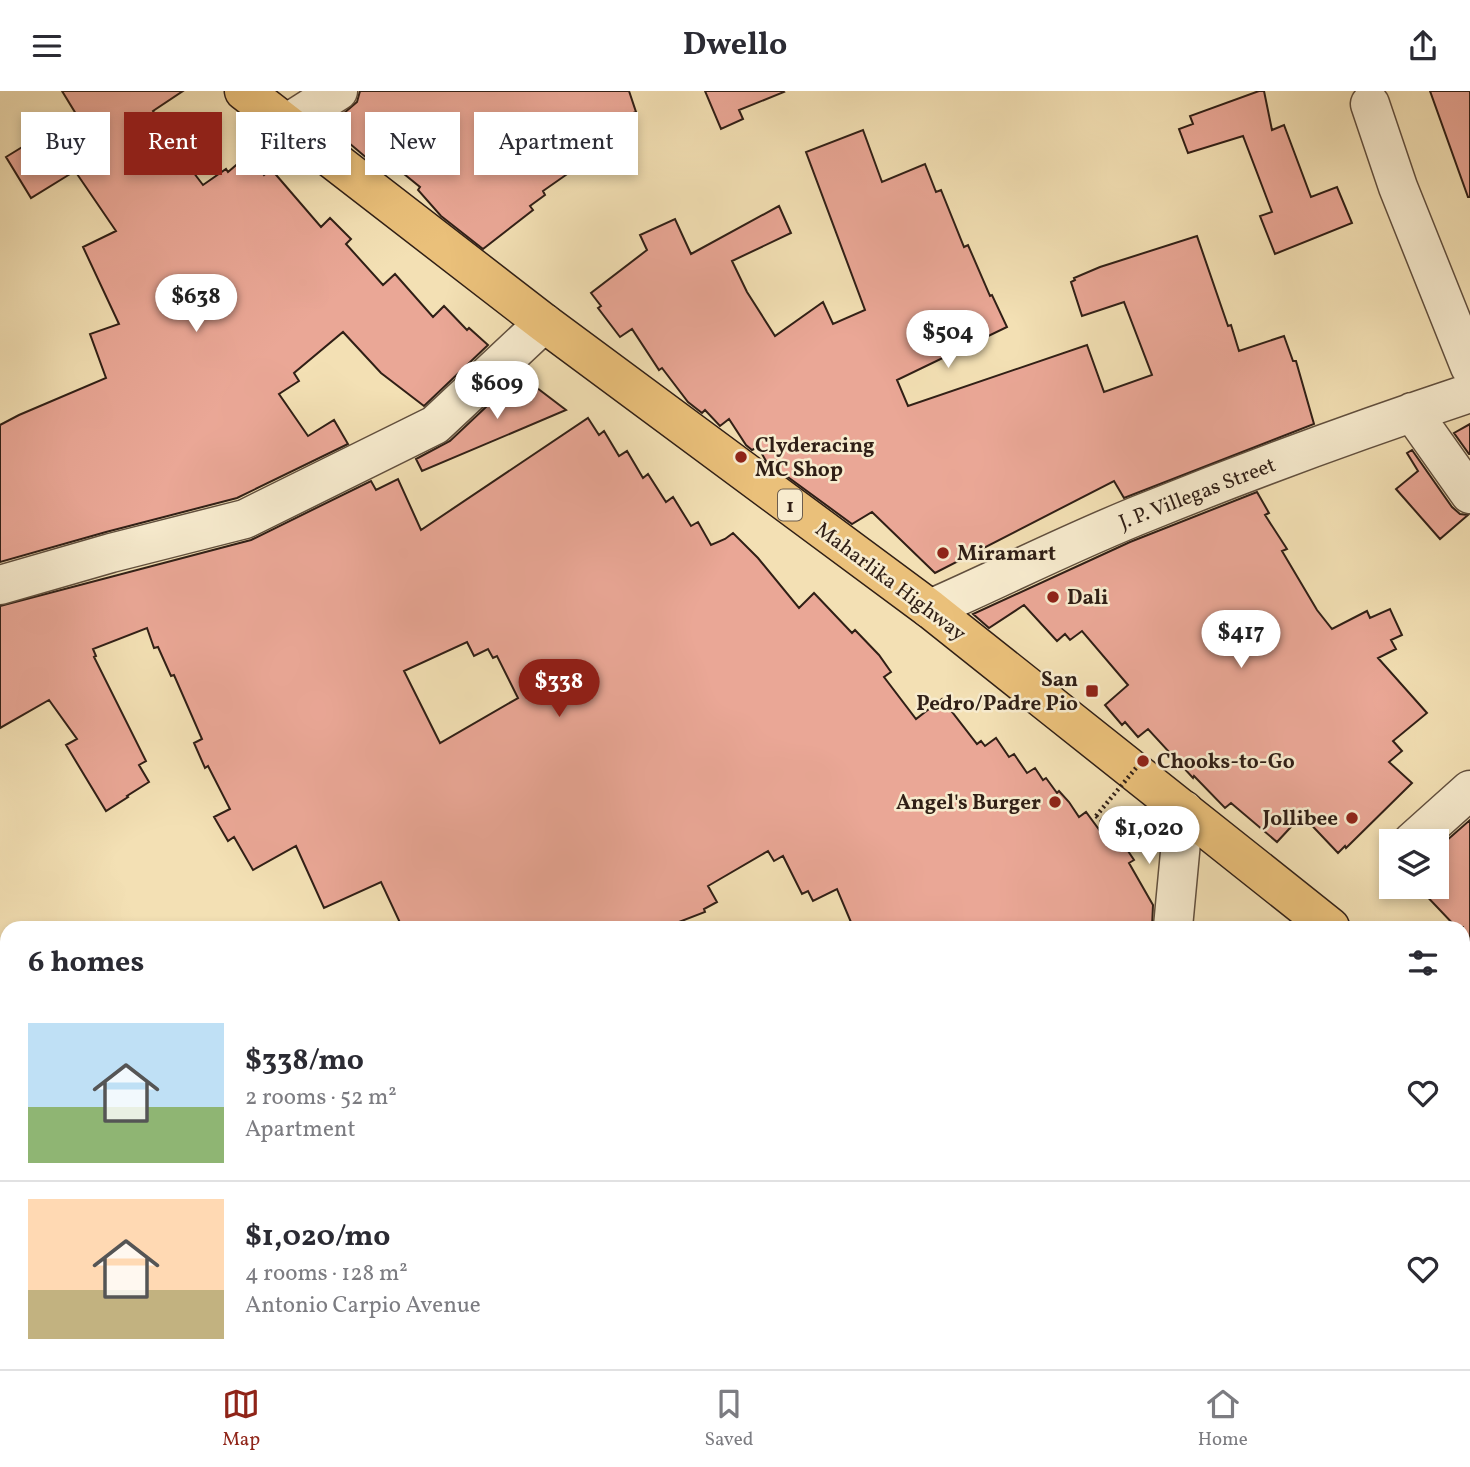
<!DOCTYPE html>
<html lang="en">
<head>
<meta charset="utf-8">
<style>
  :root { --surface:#fff; --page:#f7f7f7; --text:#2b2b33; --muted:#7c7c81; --line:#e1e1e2; --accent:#8f2418 }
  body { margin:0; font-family:Vollkorn,serif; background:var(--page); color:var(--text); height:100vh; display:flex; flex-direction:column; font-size:26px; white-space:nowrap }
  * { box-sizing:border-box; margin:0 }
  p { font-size:23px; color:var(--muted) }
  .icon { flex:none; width:38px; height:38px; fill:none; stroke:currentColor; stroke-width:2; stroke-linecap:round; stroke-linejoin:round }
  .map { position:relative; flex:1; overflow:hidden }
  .sheet { position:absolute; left:0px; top:830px; width:1470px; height:450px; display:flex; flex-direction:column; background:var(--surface); border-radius:21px 21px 0 0; box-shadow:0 4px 10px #0003 }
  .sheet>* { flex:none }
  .top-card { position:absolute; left:21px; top:21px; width:700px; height:63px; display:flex; gap:14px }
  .buttons { position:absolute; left:1379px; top:738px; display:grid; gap:14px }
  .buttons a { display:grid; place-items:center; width:70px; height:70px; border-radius:0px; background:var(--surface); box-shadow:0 4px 10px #0003; font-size:35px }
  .price { position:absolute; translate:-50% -60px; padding:0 16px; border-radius:24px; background:#fff; color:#222; font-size:23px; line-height:46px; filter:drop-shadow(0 2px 4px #0008) }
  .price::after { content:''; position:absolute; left:50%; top:42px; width:21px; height:16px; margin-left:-10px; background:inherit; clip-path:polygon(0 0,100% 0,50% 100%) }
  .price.active { background:var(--accent); color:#fff }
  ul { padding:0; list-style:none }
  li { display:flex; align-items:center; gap:21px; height:175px; padding:0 28px }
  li+li { border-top:2px solid var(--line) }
  li span { display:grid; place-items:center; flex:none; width:196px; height:140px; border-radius:0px; color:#555 }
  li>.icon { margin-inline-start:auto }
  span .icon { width:84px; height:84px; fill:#fffc; stroke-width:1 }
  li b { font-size:30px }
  h2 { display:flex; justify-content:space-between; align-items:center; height:84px; padding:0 28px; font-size:30px }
  .pill { padding:0 24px; border-radius:0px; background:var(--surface); box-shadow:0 4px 10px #0003; font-size:24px; line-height:63px }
  .pill.active { background:var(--accent); color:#fff }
  header { display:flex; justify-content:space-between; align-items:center; height:91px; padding:0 28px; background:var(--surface); font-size:32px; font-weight:700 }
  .tabs { display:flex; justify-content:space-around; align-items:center; height:98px; border-top:2px solid var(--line); background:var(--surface); font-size:19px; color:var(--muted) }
  .tabs a { display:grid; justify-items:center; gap:4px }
  .tabs .active { color:var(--accent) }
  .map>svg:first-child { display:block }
  .building { fill:#eaa796; stroke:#301f16; stroke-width:2; fill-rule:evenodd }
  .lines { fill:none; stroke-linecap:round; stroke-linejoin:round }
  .minor-casing { stroke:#614f3e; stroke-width:41 }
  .highway-casing { stroke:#301f16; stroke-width:41 }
  .path { stroke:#301f16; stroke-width:4.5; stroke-dasharray:2 3.5; stroke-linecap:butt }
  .minor { stroke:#f7ebce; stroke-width:38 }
  .highway { stroke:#eac07a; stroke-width:38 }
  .path-bridge { stroke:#301f16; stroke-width:4.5; stroke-dasharray:2 3.5; stroke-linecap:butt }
  .poi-dot { fill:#8f2418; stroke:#f7ebce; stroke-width:2.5 }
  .labels { text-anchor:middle; stroke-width:5; stroke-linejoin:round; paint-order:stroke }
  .shield { fill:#f7ebce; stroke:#6c5c4d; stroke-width:2 }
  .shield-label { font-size:19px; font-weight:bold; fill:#301f16 }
  .poi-label { font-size:21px; font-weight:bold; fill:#301f16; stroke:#f7ebce; text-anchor:start }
  .street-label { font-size:21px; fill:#301f16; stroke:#f7ebce }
</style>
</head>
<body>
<header><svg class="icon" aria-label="menu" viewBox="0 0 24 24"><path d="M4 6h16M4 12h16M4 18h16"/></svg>Dwello<svg class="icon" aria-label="share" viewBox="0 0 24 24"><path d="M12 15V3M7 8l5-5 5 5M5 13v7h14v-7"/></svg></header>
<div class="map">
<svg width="1470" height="1278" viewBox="0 0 1470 1278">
  <rect width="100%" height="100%" fill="#f3e0b4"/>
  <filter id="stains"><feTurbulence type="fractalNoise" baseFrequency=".00286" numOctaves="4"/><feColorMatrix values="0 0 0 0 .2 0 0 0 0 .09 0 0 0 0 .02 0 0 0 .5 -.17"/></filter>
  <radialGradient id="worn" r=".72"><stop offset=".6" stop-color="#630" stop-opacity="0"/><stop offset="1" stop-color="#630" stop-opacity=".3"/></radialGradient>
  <!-- building -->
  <path class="building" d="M62,0h121l-30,20 31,49 19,25 23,-16 2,3 20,-17 16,20 7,-6 50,58 9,-9 21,21 -5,5 37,41 12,-11 38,43 11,-11 23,24 2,-2 19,17 -64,61 -43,-33 -38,-41 -49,41 5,8 -20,13 29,42 26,-16 14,24 -111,54 -131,34 -106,30v-137l19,-10 87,-37 -16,-44 29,-10 -36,-77 33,-16 -41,-60 -44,27 -25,-41 70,-43z
    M360,0h269l7,21 -32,11 9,19 -70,49 2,4 -15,11 3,4 -50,39 -42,-33 -23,-26 2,-3 -43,-35 -8,8 -40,-34 28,-24z
    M705,0h78l1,1 -45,18 4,9 -22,10z
    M1259,0h5l8,39 12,-5 27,72 26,-10 15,36 -77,31 -15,-38 12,-4 -29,-76 -55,17 -9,-24 14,-5 -3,-8z
    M1430,0h40v106h-2z
    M863,39l19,52 43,-18 11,28 5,-2 23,57 4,-2 22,51 2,-1 15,32 -110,53 11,26 179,-61 17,47 48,-17 -28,-73 -42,14 -11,-34 4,-2 -1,-2 26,-11 97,-31 31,90 3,-1 8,26 45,-15 9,25h3l18,63 -190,74 -10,-17 -179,92 -63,-61 -20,12 -86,-63 -8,-14 -6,3 -6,-5 -17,-26 -9,7 -15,-16 -3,3 -14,-11 -26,-34 -3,2 -27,-41 -12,8 -22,-29 3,-2 -10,-13 56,-43 -7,-15 35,-16 16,35 88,-48 12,27 -59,28 15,31 28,44 48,-34 10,22 32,-14 -59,-158z
    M520,284l46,35 -144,61 -6,-12 34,-18z
    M588,327l11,17 5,-4 15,25 8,-5 16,27 5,-4 18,28 7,-5 18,29 7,-4 13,23 14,-6 8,-6 25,25 41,50 15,-15 38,40 3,-3 24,25 12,17 -7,5 32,42 26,-20 35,45 4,-3 4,5 11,-8 13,19 5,-3 13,19 8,-5 8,12 3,-2 11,15 2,-2 10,11 10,15 7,-5 20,27 10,-6 18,27 -5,3 24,42 -1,22h-299l-16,-38 -24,12 -5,-10 -6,3 -19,-38 -9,5 -6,-10 -60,35 9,16 -13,7 1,3 -39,15h-264l-21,-45 -57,26 -28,-62 -43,24 -19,-33 -6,4 -14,-24 16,-8 -22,-43 -3,2 -11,-25 8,-4 -28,-64 -3,1 -13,-29 -4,1 -7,-20 -54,21 3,7 -2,1 52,104 -7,4 10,17 -22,14 1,1 -22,14 -40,-66 11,-6 -28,-39 -49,28v-122l251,-66 120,-59 5,9 22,-11 23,51zM467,551l7,14 14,-7 5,9 4,-2 21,42 -78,45 -36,-72z
    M1470,333v30h-1l-15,-21z
    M1412,359l40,57 8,7 8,1 -28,24 -44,-50 22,-18 -11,-18z
    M1257,401l12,21 -4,2 22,34 -5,2 35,59 15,19 35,-18 3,7 20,-9 12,26 -11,5 5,9 -18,9 49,55 -34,28 9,10 -13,11 23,21 -66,65 -1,-2 -7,7 -36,-38 -25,27 -46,-39 -6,5 -31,-32 -1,2 -45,-49 -10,8 -13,-15 -3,3 -17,-20 23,-20 -46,-54 -12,9 -5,-6 -8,7 -33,-36 -35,23 -16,-14 157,-72z
    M1470,729v123l-7,-8v-8h-7l-38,-40h19v-38z"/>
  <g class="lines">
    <!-- minor casing -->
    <g class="minor-casing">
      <path id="minor" d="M1370,13l28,83 72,180
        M286,33l52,-33
        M1412,321l58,82
        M0,494l111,-32 134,-34 190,-94 109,-102
        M930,518c73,-32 145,-69 219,-98 106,-43 213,-82 321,-118
        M1412,751l58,-52
        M1173,836l11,-117
        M947,1278l17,-6
        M1124,1278l1,-6"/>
    </g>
    <!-- highway casing -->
    <g class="highway-casing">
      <path id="highway" d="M244,0l300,232 386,286 400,318
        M1463,944l7,5"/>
    </g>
    <!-- path -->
    <path class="path" d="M1096,725l29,22 13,-19"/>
    <!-- minor -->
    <use href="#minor" class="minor"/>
    <!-- highway -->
    <use href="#highway" class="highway"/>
    <!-- path-bridge -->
    <path class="path-bridge" d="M1096,725l50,-60"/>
  </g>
  <!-- markers -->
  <g class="poi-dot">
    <circle cx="741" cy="366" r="7"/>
    <circle cx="943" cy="462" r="7"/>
    <circle cx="1053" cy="506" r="7"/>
    <rect x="1085" y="593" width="14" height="14" rx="3.5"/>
    <circle cx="1143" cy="670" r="7"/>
    <circle cx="1055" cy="711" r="7"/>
    <circle cx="1352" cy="727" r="7"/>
  </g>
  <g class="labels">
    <!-- shield labels -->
    <rect class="shield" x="778" y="398.5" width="24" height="31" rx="5"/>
    <g class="shield-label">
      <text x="790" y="421">1</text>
    </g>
    <!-- poi labels -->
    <g class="poi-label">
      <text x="755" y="361">Clyderacing<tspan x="755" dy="24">MC Shop</tspan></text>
      <text x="957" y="469">Miramart</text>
      <text x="1067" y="513">Dali</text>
      <text x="1078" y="595" text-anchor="end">San<tspan x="1078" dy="24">Pedro/Padre Pio</tspan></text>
      <text x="1157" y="677">Chooks-to-Go</text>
      <text x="1041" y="718" text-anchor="end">Angel's Burger</text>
      <text x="1338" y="734" text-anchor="end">Jollibee</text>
    </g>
    <!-- street labels -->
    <g class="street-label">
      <text transform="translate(1197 402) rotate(-21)" y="7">J. P. Villegas Street</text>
      <text transform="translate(891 490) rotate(37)" y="7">Maharlika Highway</text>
    </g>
  </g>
  <rect width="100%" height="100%" filter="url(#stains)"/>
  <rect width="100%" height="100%" fill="url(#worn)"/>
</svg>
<div class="buttons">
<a><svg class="icon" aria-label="layers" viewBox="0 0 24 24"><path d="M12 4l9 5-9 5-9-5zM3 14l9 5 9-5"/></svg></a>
</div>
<b class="price" style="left:196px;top:243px">$638</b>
<b class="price" style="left:948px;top:279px">$504</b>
<b class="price" style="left:497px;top:330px">$609</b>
<b class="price" style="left:1241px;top:579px">$417</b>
<b class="price active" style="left:559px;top:628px">$338</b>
<b class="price" style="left:1149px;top:775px">$1,020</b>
<div class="top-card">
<a class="pill">Buy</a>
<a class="pill active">Rent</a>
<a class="pill">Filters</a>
<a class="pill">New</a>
<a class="pill">Apartment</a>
</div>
<section class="sheet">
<h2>6 homes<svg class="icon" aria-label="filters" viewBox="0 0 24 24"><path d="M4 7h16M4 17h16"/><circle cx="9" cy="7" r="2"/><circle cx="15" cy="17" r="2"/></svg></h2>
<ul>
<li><span style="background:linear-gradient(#bfe0f5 60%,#8fb573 0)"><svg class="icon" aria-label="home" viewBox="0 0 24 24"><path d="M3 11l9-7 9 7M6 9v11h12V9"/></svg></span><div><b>$338/mo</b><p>2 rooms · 52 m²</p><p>Apartment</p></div><svg class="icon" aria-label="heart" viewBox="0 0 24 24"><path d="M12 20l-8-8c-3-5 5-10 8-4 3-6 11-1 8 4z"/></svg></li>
<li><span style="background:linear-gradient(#ffd9b3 65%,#c2b280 0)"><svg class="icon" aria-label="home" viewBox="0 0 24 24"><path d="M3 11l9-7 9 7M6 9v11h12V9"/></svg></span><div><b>$1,020/mo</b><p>4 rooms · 128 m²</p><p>Antonio Carpio Avenue</p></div><svg class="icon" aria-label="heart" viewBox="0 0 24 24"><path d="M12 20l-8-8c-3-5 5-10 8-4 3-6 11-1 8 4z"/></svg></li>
</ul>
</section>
</div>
<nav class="tabs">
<a class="active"><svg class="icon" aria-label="map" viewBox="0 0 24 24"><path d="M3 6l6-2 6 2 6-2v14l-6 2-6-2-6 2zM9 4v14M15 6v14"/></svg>Map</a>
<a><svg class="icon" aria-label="saved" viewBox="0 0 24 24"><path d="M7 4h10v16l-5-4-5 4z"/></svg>Saved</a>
<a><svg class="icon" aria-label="home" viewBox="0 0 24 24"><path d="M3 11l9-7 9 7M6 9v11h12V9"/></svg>Home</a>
</nav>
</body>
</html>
